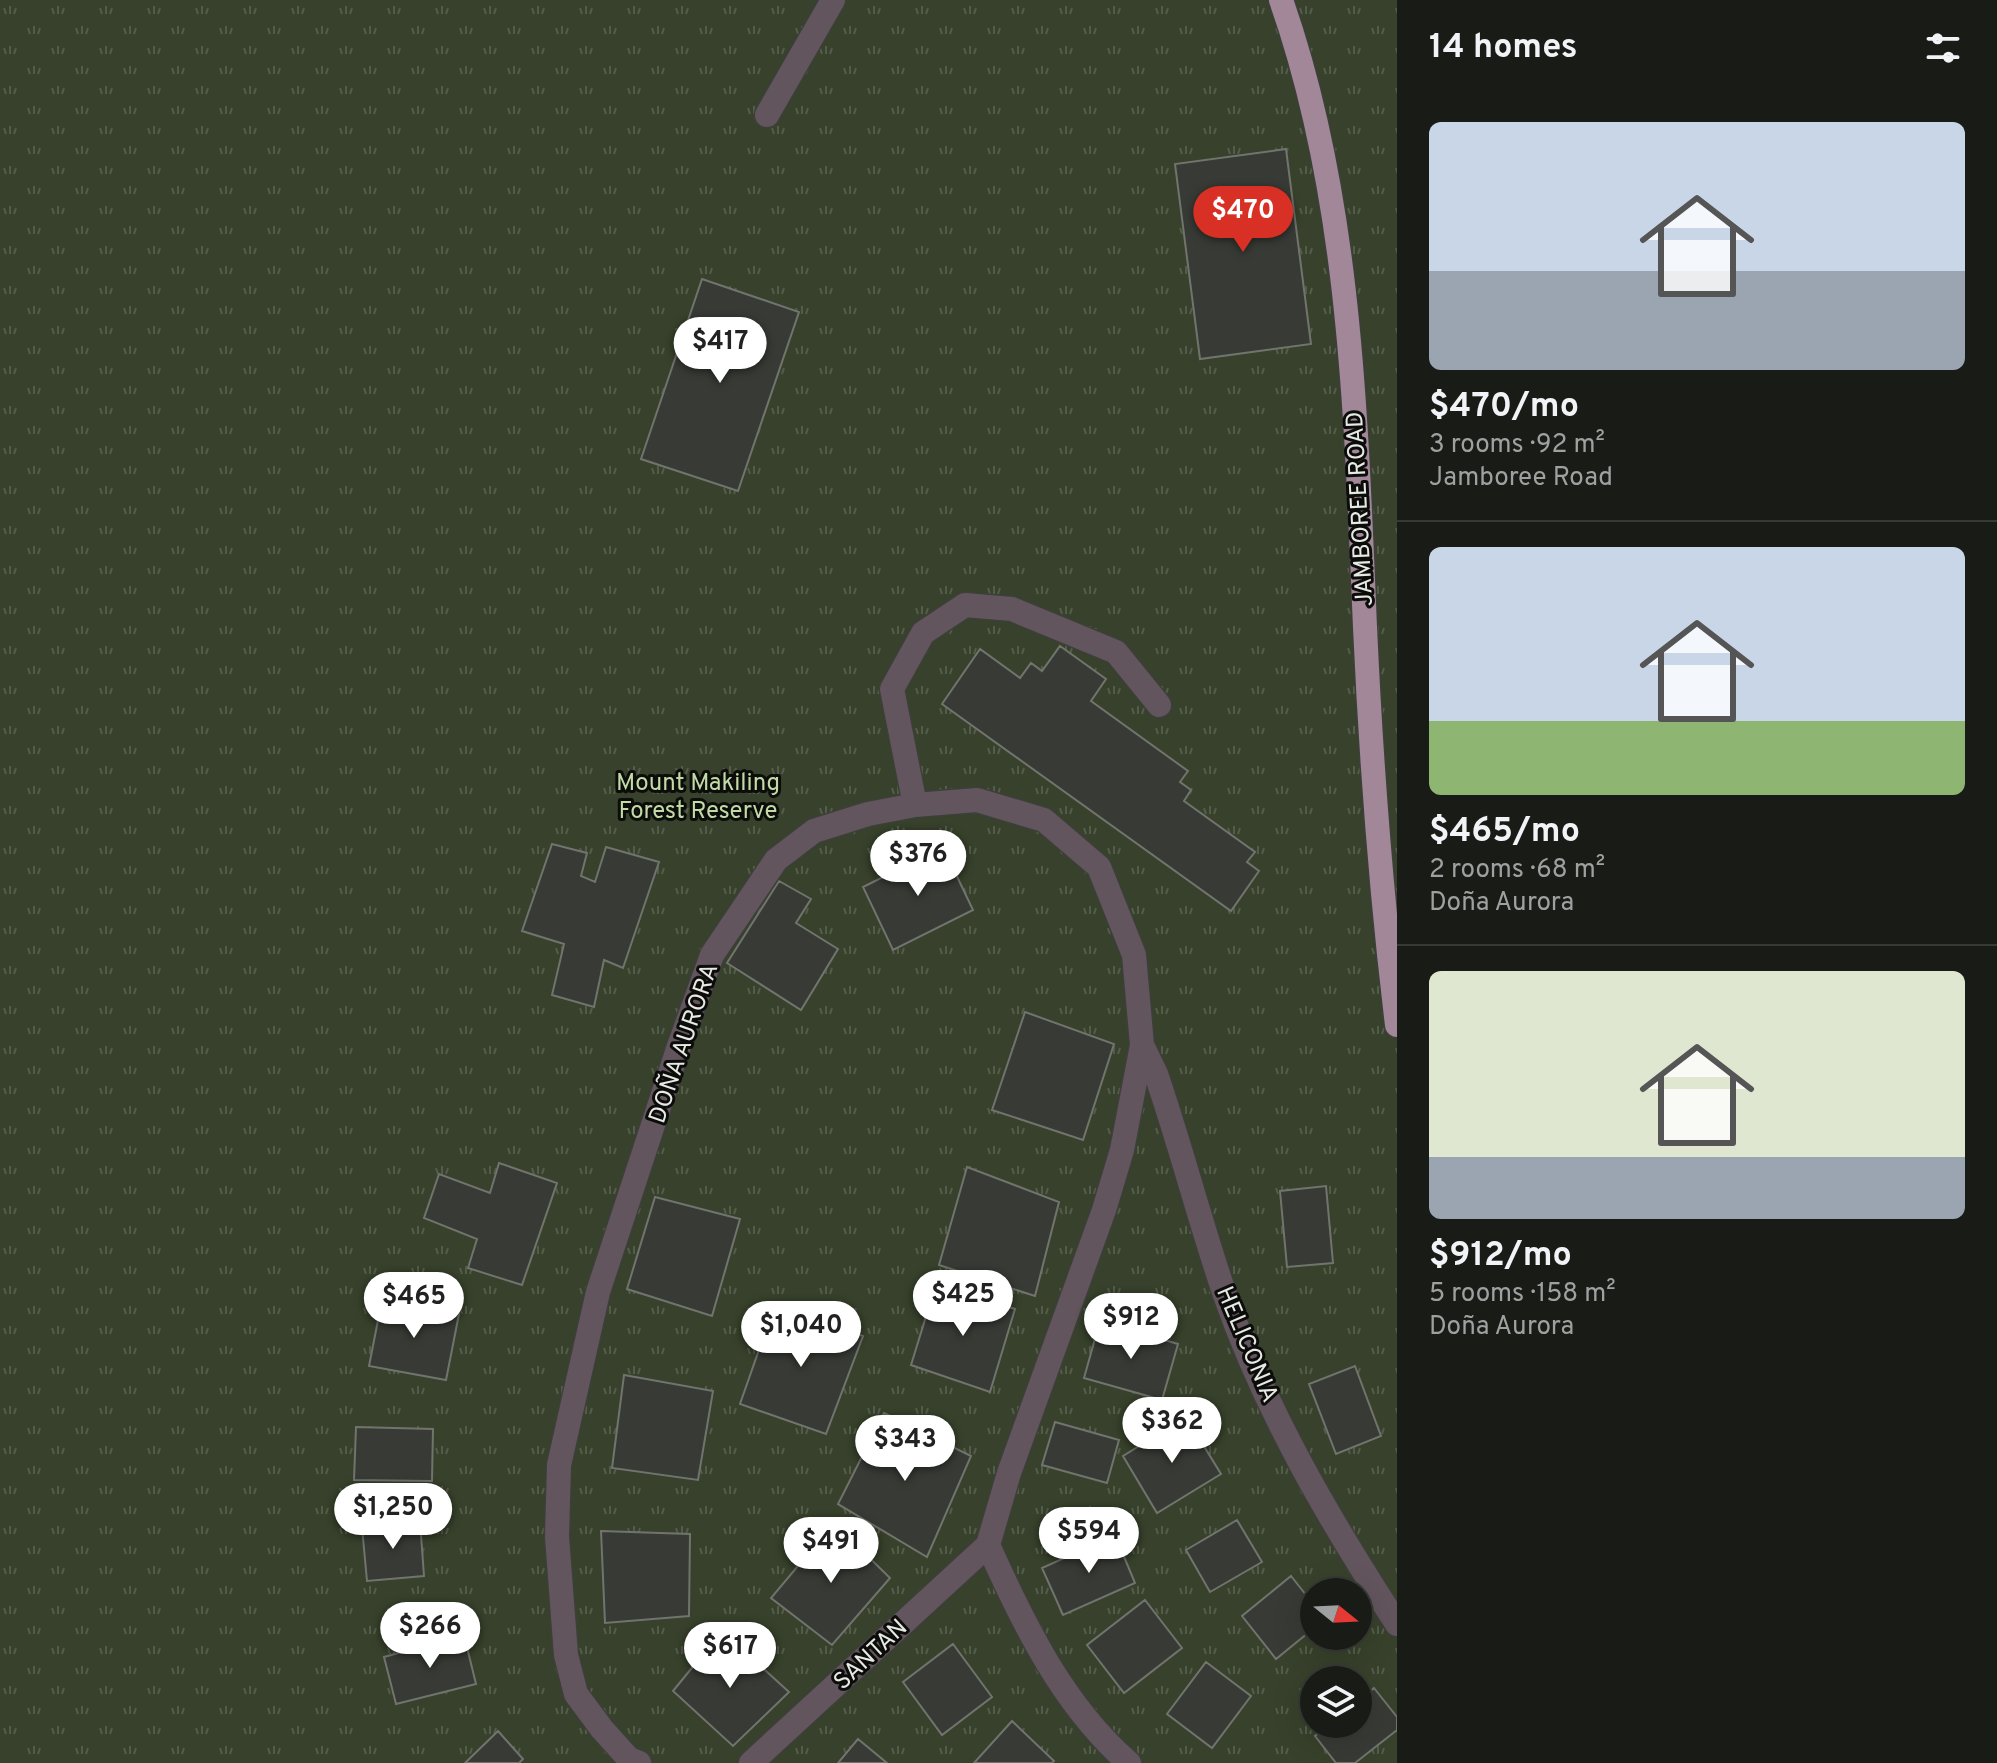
<!DOCTYPE html>
<html lang="en">
<head>
<meta charset="utf-8">
<style>
  :root { --surface:#191b16; --page:#22241f; --text:#f1f3f6; --muted:#9fa1a1; --line:#373935; --accent:#d93025 }
  body { margin:0; font-family:Overpass,sans-serif; background:var(--page); color:var(--text); height:100vh; display:flex; flex-direction:column; font-size:30px; white-space:nowrap }
  * { box-sizing:border-box; margin:0 }
  p { font-size:26px; color:var(--muted) }
  .icon { flex:none; width:44px; height:44px; fill:none; stroke:currentColor; stroke-width:2; stroke-linecap:round; stroke-linejoin:round }
  .map { position:relative; flex:1; overflow:hidden }
  .drawer { display:flex; flex-direction:column; background:var(--surface); width:600px }
  .drawer>* { flex:none }
  .needle { width:52px; rotate:108deg }
  .buttons { position:absolute; left:1300px; top:1578px; display:grid; gap:16px }
  .buttons a { display:grid; place-items:center; width:72px; height:72px; border-radius:50%; background:var(--surface); box-shadow:0 8px 32px #0002,0 0 0 2px var(--line); font-size:40px }
  .price { position:absolute; translate:-50% -68px; padding:0 18px; border-radius:28px; background:#fff; color:#222; font-size:26px; line-height:52px; filter:drop-shadow(0 2px 4px #0008) }
  .price::after { content:''; position:absolute; left:50%; top:48px; width:24px; height:18px; margin-left:-12px; background:inherit; clip-path:polygon(0 0,100% 0,50% 100%) }
  .price.active { background:var(--accent); color:#fff }
  ul { padding:0; list-style:none }
  li { display:grid; align-content:center; gap:16px; height:424px; padding:0 32px }
  li+li { border-top:2px solid var(--line) }
  li span { display:grid; place-items:center; height:248px; border-radius:12px; color:#555 }
  li>.icon { margin-inline-start:auto }
  span .icon { width:144px; height:144px; fill:#fffc; stroke-width:1 }
  li b { font-size:34px }
  h2 { display:flex; justify-content:space-between; align-items:center; height:96px; padding:0 32px; font-size:34px }
  main { display:flex; flex:1; min-height:0 }
  .map>svg:first-child { display:block }
  .park { fill:url(#park-tufts); fill-rule:evenodd }
  .building { fill:#383b35; stroke:#71746d; stroke-width:2 }
  .lines { fill:none; stroke-linecap:round; stroke-linejoin:round }
  .minor-casing { stroke:#3d403a; stroke-width:27 }
  .major-casing { stroke:#3d403a; stroke-width:27 }
  .minor { stroke:#62555d; stroke-width:24 }
  .major { stroke:#a18797; stroke-width:24 }
  .labels { text-anchor:middle; stroke-width:6; stroke-linejoin:round; paint-order:stroke }
  .street-label { font-size:24px; fill:#e7e9e5; stroke:#0c0d0a }
  .park-label { font-size:24px; fill:#c2dba6; stroke:#0c0d0a }
</style>
</head>
<body>
<main>
<div class="map">
<svg width="1397" height="1763" viewBox="0 0 1397 1763">
  <defs>
    <pattern id="park-tufts" width="24" height="20" patternUnits="userSpaceOnUse" patternTransform="scale(2)"><rect width="24" height="20" fill="#37412b"/><path d="M3 7l-1-3M5 7V3M7 7l1-3M15 17l-1-3M17 17v-4M19 17l1-3" fill="none" stroke="#545c4a"/></pattern>
  </defs>
  <rect width="100%" height="100%" fill="#21241e"/>
  <!-- park -->
  <path class="park" d="M0,0h1397v1763h-1397zM1314,1592h44v44h-44zM1314,1680h44v44h-44z"/>
  <!-- building -->
  <path class="building" d="M1286,149l25,195 -111,15 -25,-195z
    M702,279l97,33 -61,179 -97,-32z
    M1060,646l46,33 -15,22 97,70 -8,11 11,8 -7,11 71,51 -8,10 12,9 -28,40 -289,-207 38,-55 40,29 11,-15 11,8z
    M552,844l35,9 -6,23 14,6 11,-35 53,15 -36,106 -19,-8 -10,47 -42,-12 12,-51 -42,-13z
    M943,847l30,63 -80,40 -30,-63z
    M779,881l32,18 -15,24 42,26 -37,61 -74,-47z
    M1025,1012l89,32 -31,96 -91,-30z
    M499,1163l58,20 -35,102 -54,-17 9,-29 -53,-21 15,-44 51,19z
    M967,1167l92,35 -24,94 -96,-31z
    M1326,1186l7,77 -46,4 -7,-76z
    M655,1197l85,22 -28,97 -85,-27z
    M936,1284l79,25 -25,83 -79,-27z
    M382,1300l77,14 -13,66 -77,-14z
    M775,1304l88,32 -37,98 -86,-30z
    M1100,1321l78,23 -16,56 -78,-22z
    M1355,1366l26,70 -45,18 -27,-70z
    M624,1375l89,16 -15,89 -86,-12z
    M884,1413l87,43 -44,101 -89,-53z
    M1186,1417l35,57 -64,39 -34,-57z
    M1055,1422l64,18 -12,43 -65,-18z
    M356,1427l77,2 -1,52 -78,-1z
    M1237,1520l25,42 -52,30 -24,-42z
    M420,1521l4,55 -57,5 -5,-54z
    M834,1523l56,55 -58,67 -61,-47z
    M601,1531l89,3 -1,82 -84,7z
    M1115,1535l20,48 -72,32 -21,-47z
    M1291,1576l23,29v23l-38,31 -34,-43z
    M1145,1600l37,48 -58,45 -37,-48z
    M722,1631l67,61 -56,54 -60,-55z
    M464,1635l12,49 -80,20 -12,-47z
    M953,1644l39,53 -50,38 -39,-53z
    M1206,1662l45,34 -39,52 -45,-34z
    M1374,1688l23,29v13l-42,33h-19l-21,-27 15,-12h28v-23z
    M1012,1721l42,40 -2,2h-78z
    M498,1731l25,28 -4,4h-54z
    M858,1739l29,24h-49z"/>
  <g class="lines">
    <!-- minor casing -->
    <g class="minor-casing">
      <path id="minor" d="M767,115l66,-115
        M915,805l-23,-116 31,-56 42,-28 47,4 104,43 43,53
        M1142,1045l14,29c25,73 44,148 69,221 41,117 105,226 172,329
        M639,1763l-10,-4 -27,-30 -26,-35 -10,-39 -9,-118 2,-72 39,-173 81,-246 33,-91 64,-95 38,-29 54,-17 47,-9 62,-5 67,20 55,47 35,88 8,90 -20,105 -18,60 -95,263 -21,72c35,78 75,161 141,218
        M751,1763l237,-218"/>
    </g>
    <!-- major casing -->
    <g class="major-casing">
      <path id="major" d="M1281,0c70,199 75,418 84,627 6,133 16,266 32,398"/>
    </g>
    <!-- minor -->
    <use href="#minor" class="minor"/>
    <!-- major -->
    <use href="#major" class="major"/>
  </g>
  <g class="labels">
    <!-- street labels -->
    <g class="street-label">
      <text transform="translate(1359 509) rotate(-93)" y="8">JAMBOREE ROAD</text>
      <text transform="translate(683 1043) rotate(-71)" y="8">DOÑA AURORA</text>
      <text transform="translate(1248 1344) rotate(67)" y="8">HELICONIA</text>
      <text transform="translate(870 1654) rotate(-43)" y="8">SANTAN</text>
    </g>
    <!-- park labels -->
    <g class="park-label">
      <text x="698" y="790">Mount Makiling<tspan x="698" dy="28">Forest Reserve</tspan></text>
    </g>
  </g>
</svg>
<div class="buttons">
<a><svg class="needle" viewBox="-14 -14 28 28"><path d="M0-13l5 13h-10z" fill="#e53935"/><path d="M0 13l5-13h-10z" fill="#9fa1a1"/></svg></a>
<a><svg class="icon" aria-label="layers" viewBox="0 0 24 24"><path d="M12 4l9 5-9 5-9-5zM3 14l9 5 9-5"/></svg></a>
</div>
<b class="price active" style="left:1243px;top:254px">$470</b>
<b class="price" style="left:720px;top:385px">$417</b>
<b class="price" style="left:918px;top:898px">$376</b>
<b class="price" style="left:963px;top:1338px">$425</b>
<b class="price" style="left:414px;top:1340px">$465</b>
<b class="price" style="left:1131px;top:1361px">$912</b>
<b class="price" style="left:801px;top:1369px">$1,040</b>
<b class="price" style="left:1172px;top:1465px">$362</b>
<b class="price" style="left:905px;top:1483px">$343</b>
<b class="price" style="left:393px;top:1551px">$1,250</b>
<b class="price" style="left:1089px;top:1575px">$594</b>
<b class="price" style="left:831px;top:1585px">$491</b>
<b class="price" style="left:430px;top:1670px">$266</b>
<b class="price" style="left:730px;top:1690px">$617</b>
</div>
<section class="drawer">
<h2>14 homes<svg class="icon" aria-label="filters" viewBox="0 0 24 24"><path d="M4 7h16M4 17h16"/><circle cx="9" cy="7" r="2"/><circle cx="15" cy="17" r="2"/></svg></h2>
<ul>
<li><span style="background:linear-gradient(#c9d6e8 60%,#9aa5b1 0)"><svg class="icon" aria-label="home" viewBox="0 0 24 24"><path d="M3 11l9-7 9 7M6 9v11h12V9"/></svg></span><div><b>$470/mo</b><p>3 rooms · 92 m²</p><p>Jamboree Road</p></div></li>
<li><span style="background:linear-gradient(#c9d6e8 70%,#8fb573 0)"><svg class="icon" aria-label="home" viewBox="0 0 24 24"><path d="M3 11l9-7 9 7M6 9v11h12V9"/></svg></span><div><b>$465/mo</b><p>2 rooms · 68 m²</p><p>Doña Aurora</p></div></li>
<li><span style="background:linear-gradient(#dfe7d0 75%,#9aa5b1 0)"><svg class="icon" aria-label="home" viewBox="0 0 24 24"><path d="M3 11l9-7 9 7M6 9v11h12V9"/></svg></span><div><b>$912/mo</b><p>5 rooms · 158 m²</p><p>Doña Aurora</p></div></li>
</ul>
</section>
</main>
</body>
</html>
